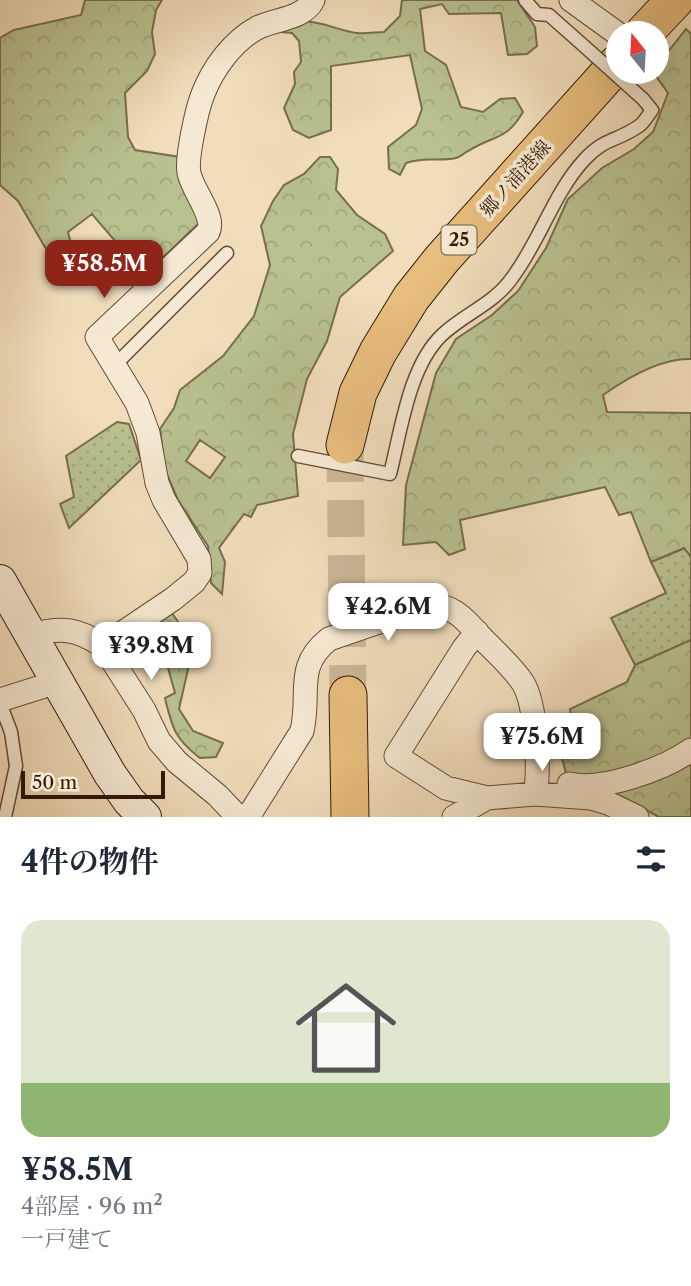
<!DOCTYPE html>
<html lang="ja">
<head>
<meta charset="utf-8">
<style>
  :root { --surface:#fff; --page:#f2f2f3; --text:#1f2937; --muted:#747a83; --accent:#8f2418 }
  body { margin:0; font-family:"Libre Caslon Text","Noto Serif JP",serif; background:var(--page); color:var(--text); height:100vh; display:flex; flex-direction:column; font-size:26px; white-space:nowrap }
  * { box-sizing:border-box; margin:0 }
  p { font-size:23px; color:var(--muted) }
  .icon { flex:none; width:38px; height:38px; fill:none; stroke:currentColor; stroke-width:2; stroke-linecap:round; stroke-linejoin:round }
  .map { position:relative; height:817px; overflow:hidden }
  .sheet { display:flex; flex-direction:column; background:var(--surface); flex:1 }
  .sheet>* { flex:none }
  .needle { width:46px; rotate:342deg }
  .controls { position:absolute; left:606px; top:21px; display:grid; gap:14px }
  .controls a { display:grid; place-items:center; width:63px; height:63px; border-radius:50%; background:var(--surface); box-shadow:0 7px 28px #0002; font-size:35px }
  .scale { position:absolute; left:21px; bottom:18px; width:144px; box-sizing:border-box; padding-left:7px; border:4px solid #351b07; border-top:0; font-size:19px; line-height:24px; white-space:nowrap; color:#351b07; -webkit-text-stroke:5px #f6e9d3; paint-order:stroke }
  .price { position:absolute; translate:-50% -60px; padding:0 16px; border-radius:14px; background:#fff; color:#222; font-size:23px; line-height:46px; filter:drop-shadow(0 2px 4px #0008) }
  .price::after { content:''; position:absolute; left:50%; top:42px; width:21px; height:16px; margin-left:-10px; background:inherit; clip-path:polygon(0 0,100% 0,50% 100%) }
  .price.on { background:var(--accent); color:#fff }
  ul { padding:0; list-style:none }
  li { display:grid; align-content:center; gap:14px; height:371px; padding:0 21px }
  li span { display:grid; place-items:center; height:217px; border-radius:21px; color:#555 }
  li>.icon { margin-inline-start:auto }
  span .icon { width:126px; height:126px; fill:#fffc; stroke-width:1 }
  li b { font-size:30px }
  h2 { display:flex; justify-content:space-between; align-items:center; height:84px; padding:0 21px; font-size:30px }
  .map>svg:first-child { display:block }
  .grass { fill:url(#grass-dots); stroke:#776e4c; stroke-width:2 }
  .forest { fill:url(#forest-crowns); stroke:#776e4c; stroke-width:2; fill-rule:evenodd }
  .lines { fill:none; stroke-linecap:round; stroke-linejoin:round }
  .primary-tunnel { stroke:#cbb698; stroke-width:37; stroke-dasharray:37 18; stroke-linecap:butt }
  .lane-casing { stroke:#644c34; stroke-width:15 }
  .street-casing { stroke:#644c34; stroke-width:25 }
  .secondary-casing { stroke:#351b07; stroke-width:34 }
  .primary-casing { stroke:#351b07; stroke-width:39 }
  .lane { stroke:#f6e9d3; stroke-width:12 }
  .street { stroke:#f6e9d3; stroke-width:23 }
  .secondary { stroke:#f6e9d3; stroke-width:32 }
  .primary { stroke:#e8be7e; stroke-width:37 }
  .lane-bridge-casing { stroke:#644c34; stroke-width:15; stroke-linecap:butt }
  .lane-bridge { stroke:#f6e9d3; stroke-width:12 }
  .labels { text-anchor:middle; stroke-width:7; stroke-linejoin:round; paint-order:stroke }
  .shield { fill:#f6e9d3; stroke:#6f5944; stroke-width:2 }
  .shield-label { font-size:18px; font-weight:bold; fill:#351b07 }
  .street-label { font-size:19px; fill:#351b07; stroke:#f6e9d3 }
</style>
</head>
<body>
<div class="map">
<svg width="691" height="817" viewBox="0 0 691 817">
  <defs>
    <pattern id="grass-dots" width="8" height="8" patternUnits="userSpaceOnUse" patternTransform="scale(1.75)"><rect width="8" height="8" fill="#b9c191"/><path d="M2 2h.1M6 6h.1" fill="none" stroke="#a0a57c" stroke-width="1.8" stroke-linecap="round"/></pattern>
    <pattern id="forest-crowns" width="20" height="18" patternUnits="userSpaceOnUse" patternTransform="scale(1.75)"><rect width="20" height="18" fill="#b9c191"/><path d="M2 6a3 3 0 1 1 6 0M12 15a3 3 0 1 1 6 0" fill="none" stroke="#a0a57c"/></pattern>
  </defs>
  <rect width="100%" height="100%" fill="#f1ddbc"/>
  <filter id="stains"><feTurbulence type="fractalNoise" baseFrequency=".00286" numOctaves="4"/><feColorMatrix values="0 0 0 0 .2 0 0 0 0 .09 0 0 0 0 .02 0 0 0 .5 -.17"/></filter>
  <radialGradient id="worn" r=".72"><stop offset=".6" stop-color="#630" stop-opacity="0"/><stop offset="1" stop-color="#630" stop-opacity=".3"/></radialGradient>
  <!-- grass -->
  <path class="grass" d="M117,422l12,2 12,36 -72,68 -9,-24 14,-7 -8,-41z
    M685,548l6,9v83l-56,25 -24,-47 55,-25 -15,-31z"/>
  <!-- forest -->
  <path class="forest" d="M85,0h77l-6,10 -4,22 3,22 -8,17 -22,22 3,44 7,13 45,7 19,66 -48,46 -11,1 -48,-56 -24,18 5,20 -7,10 -13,-1 -35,-60 -18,-16v-147l14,-8 67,-15z
    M402,0h115l18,27 2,19 -10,8 -19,1 -7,-42 -52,1 -7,-10 -22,5 5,42 21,14 15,42 22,5 17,-13 15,-1 8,14c-17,29 -29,23 -53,38 -5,2 -9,7 -14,8 -19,4 -31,-2 -50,5l-6,12 -11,-6 -1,-22 28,-22 6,-16 -12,-54 -79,11v64l-22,8 -16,-8 -9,-22 11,-24 -1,-12 7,-10 -2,-21 -7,-8 -13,-1c21,-23 53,-2 78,1 9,1 19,-1 27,-1l16,-16z
    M686,29l5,5v325c-29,-1 -64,19 -88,36l4,17 84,1v144l-7,-9 -33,14 -20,-50 -12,3 -14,-28 -145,33 5,29 -16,6 -13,-13 -33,3 3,-60 30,-112 20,-34 36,-24 26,-24 28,-43 22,-49 34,-31 32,-19 19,-17 15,-39 -15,-21h3v-5z
    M320,157h10l8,12 -2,21 21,25 28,19 8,17 -53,46 -13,44 -20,38 -14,55 5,62 -41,9 -6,12 -7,-3 -25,34 6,14 -3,32 -11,-11 -3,-37 -30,-46 -13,-30 -5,-41 14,-21 6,-18 43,-34 31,-40 16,-51 -9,-39 12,-25 11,-16 20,-11zM200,440l25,17 -15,21 -24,-17z
    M171,612l28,38 -8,6 -12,53 14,22 30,12 -7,14 -16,1c-25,-19 -28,-30 -35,-60l10,-5 -10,-36 -24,7 -17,-17z
    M691,640v177h-32l-35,-19 -58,-25 -9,-33 15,-8 -2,-23 57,-27 8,-17z"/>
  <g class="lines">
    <!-- primary-tunnel -->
    <path class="primary-tunnel" d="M345,445l3,250"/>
    <!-- lane casing -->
    <g class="lane-casing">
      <path id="lane" d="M525,0l12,14 12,1 35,31
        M115,365l112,-112
        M298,456l92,18c11,-43 19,-108 52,-139 22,-21 52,-31 70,-57 28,-37 42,-86 73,-119 19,-21 33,-18 54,-33 5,-3 9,-11 13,-16l-9,-11
        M0,703l11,29 5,34 -11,51"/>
    </g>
    <!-- street casing -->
    <g class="street-casing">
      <path id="street" d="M571,0l47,34
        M477,632l-13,16 -68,108 50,32 41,10
        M31,635c30,-8 46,-7 72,11l41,64 15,31 18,21 40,33 21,22
        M103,646l70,-47 21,-17 6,-9 -1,-14 -35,-59 -7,-17 -9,-50 -11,-30 -40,-66 111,-105c8,-15 -15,-40 -19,-59 -3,-15 8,-64 14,-79 10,-26 30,-53 54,-66 18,-9 47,-9 56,-28
        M0,700l57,-18
        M569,784c32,8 95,-15 122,-34
        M248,817l54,-86c9,-39 -8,-64 27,-92 22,-7 95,-35 113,-32 15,2 28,18 38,29 14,15 32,30 43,47 13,21 17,88 12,111
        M454,817l33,-19 48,-4 56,4 17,5 29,14"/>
    </g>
    <!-- secondary casing -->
    <g class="secondary-casing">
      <path id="secondary" d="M0,581l110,193 19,27 16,16"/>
    </g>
    <!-- primary casing -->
    <g class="primary-casing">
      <path id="primary" d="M644,33l31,-33
        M345,445l13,-52 20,-41 33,-54 31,-39 176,-196
        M348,695l2,122"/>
    </g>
    <!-- lane -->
    <use href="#lane" class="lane"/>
    <!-- street -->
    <use href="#street" class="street"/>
    <!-- secondary -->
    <use href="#secondary" class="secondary"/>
    <!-- primary -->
    <use href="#primary" class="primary"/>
    <!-- lane-bridge casing -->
    <g class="lane-bridge-casing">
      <path id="lane-bridge" d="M584,46l59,53"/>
    </g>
    <!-- lane-bridge -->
    <use href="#lane-bridge" class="lane-bridge"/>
  </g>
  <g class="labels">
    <!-- shield labels -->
    <rect class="shield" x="441.5" y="225.5" width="35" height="29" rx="5"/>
    <g class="shield-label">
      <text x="459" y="246">25</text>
    </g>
    <!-- street labels -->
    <g class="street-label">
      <text transform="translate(515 178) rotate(-48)" y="7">郷ノ浦港線</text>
    </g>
  </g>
  <rect width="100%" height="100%" filter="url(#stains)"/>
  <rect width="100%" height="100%" fill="url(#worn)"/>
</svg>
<div class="controls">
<a><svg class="needle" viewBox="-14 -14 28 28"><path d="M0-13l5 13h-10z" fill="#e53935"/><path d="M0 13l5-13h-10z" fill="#747a83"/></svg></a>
</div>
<div class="scale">50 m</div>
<b class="price on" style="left:104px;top:300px">¥58.5M</b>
<b class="price" style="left:388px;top:643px">¥42.6M</b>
<b class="price" style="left:151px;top:682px">¥39.8M</b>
<b class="price" style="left:542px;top:773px">¥75.6M</b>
</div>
<section class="sheet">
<h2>4件の物件<svg class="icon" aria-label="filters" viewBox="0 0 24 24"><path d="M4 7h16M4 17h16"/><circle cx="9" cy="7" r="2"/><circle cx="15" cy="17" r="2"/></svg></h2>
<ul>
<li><span style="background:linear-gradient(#dfe7d0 75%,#8fb573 0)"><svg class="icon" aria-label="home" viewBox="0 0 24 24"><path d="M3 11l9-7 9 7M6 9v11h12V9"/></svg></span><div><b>¥58.5M</b><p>4部屋 · 96 m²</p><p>一戸建て</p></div></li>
</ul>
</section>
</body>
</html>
